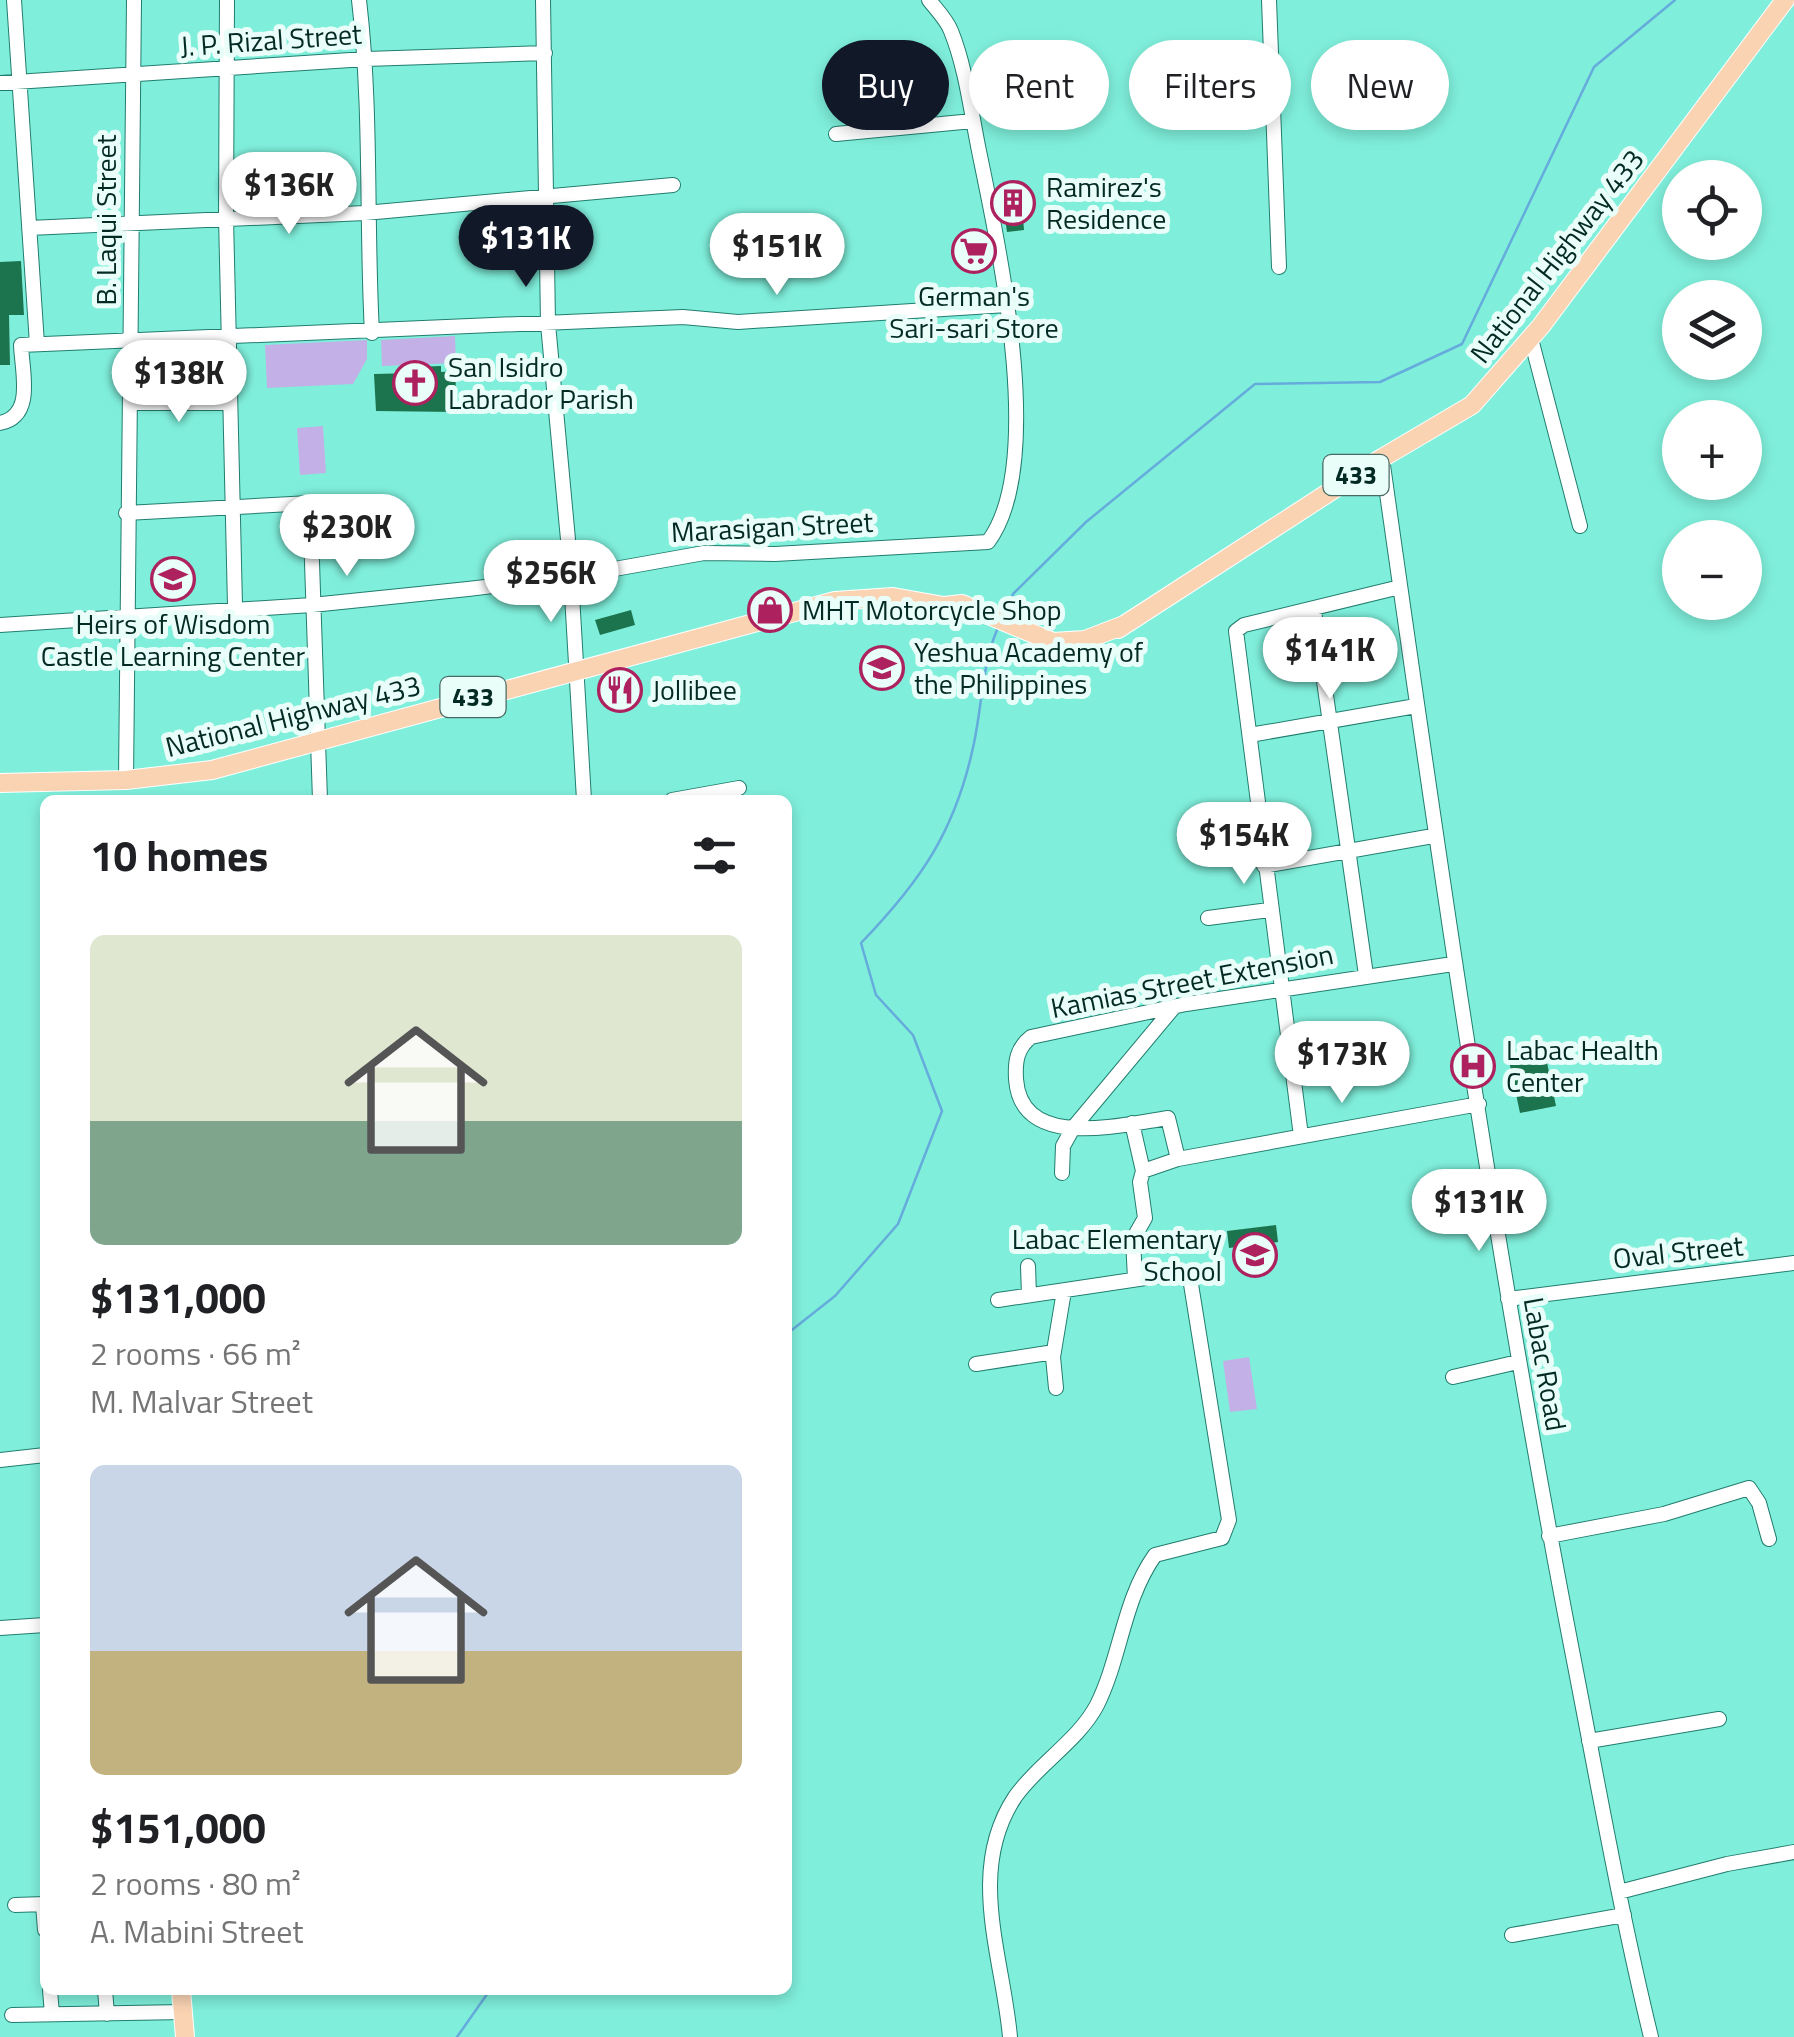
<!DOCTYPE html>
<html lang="en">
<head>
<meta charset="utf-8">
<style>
  :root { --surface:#fff; --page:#f6f6f6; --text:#202124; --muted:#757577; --accent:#111827 }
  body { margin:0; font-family:"Titillium Web",sans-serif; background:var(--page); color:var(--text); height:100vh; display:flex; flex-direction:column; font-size:38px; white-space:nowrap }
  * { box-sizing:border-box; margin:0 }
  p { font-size:32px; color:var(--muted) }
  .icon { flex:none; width:55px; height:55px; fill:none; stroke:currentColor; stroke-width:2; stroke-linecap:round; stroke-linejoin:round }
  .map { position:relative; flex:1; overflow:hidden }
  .drawer { position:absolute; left:40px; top:795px; width:752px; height:1200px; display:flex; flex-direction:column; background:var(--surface); border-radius:15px; box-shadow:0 5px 15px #0003 }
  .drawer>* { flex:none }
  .top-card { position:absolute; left:822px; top:40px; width:820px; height:90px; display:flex; gap:20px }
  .buttons { position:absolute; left:1662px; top:160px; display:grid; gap:20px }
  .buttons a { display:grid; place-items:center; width:100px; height:100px; border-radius:50%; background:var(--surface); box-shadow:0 5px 15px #0003; font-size:50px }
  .price { position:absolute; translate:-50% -85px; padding:0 22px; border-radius:35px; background:#fff; color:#222; font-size:32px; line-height:65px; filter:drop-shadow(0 2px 5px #0008) }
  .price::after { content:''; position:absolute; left:50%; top:60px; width:30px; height:22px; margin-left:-15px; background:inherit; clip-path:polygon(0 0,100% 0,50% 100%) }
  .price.current { background:var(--accent); color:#fff }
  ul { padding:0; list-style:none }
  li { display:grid; align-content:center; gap:20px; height:530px; padding:0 50px }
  li span { display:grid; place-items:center; height:310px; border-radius:15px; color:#555 }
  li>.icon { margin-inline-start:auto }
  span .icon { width:180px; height:180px; fill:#fffc; stroke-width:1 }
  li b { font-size:42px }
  h2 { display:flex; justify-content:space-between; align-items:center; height:120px; padding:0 50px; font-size:42px }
  .pill { padding:0 35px; border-radius:45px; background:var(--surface); box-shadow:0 5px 15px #0003; font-size:35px; line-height:90px }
  .pill.current { background:var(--accent); color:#fff }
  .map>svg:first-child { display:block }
  .green { fill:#c3b0e6 }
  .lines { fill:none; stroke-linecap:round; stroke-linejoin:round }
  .stream { stroke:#65abdc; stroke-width:2.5 }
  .building { fill:#1b744e }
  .minor-casing { stroke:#227d6f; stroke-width:16 }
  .major-casing { stroke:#fff; stroke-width:20 }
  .minor { stroke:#fff; stroke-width:14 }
  .major { stroke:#fad3b3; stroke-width:18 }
  .labels { text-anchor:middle; stroke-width:10; stroke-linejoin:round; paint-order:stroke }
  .shield { fill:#eafef9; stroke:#496a64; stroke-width:2.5 }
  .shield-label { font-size:25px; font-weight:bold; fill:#042a24 }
  .street-label { font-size:28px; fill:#042a24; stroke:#eafef9 }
  .poi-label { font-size:28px; fill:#042a24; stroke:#eafef9; text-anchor:start }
</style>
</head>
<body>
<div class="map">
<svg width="1794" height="2037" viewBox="0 0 1794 2037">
  <rect width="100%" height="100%" fill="#7fefdb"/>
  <!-- green -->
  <path class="green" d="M455,336l1,27 -74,3 -1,-26z
    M367,340v19l-14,25 -86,4 -2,-43z
    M323,426l3,47 -26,2 -3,-47z
    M1249,1357l8,52 -27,3 -7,-51z"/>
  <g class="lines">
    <!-- stream -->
    <path class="stream" d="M1005,613l8,-19 73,-72 169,-138 125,-2 82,-38 132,-277 81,-67
      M788,1333l47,-37 63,-72 44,-113 -29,-76 -37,-40 -15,-52c60,-62 95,-113 113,-200 8,-37 8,-78 23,-113
      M457,2037l33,-47"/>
  </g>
  <!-- building -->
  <path class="building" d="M1021,193l3,37 -17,2 -5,-35z
    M21,261l3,54h-15l1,50h-10v-103z
    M441,366v6l15,-1 -1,41 -79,-1 -2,-37 41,-1v-6z
    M631,610l4,15 -35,10 -5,-15z
    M1544,1048l12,58 -36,7 -12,-57z
    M1276,1225l2,17 -49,6 -2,-17z"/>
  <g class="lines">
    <!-- minor casing -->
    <g class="minor-casing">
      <path id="minor" d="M14,0l23,344
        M227,0l-1,217 9,389
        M359,0c13,110 7,222 13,333
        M543,0l5,324 22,237 14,239
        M1269,0l10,267
        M0,83l366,-24 179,-6
        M836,134l137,-13
        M29,228l336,-15 308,-28
        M1531,339l49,187
        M130,403h99
        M0,423c35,-7 22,-51 21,-78l662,-28 55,5 269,-17
        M1382,458c57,404 115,808 193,1208 24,124 46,248 76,371
        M126,513l184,-10 10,297
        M1314,611l52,364
        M0,625l312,-20 156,-16 102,-12 134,-24 71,1 213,-12c59,-79 10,-298 -9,-391 -8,-39 -13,-83 -28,-120 -4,-11 -15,-22 -22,-31
        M1250,735l166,-29
        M126,780l8,-780
        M672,800l67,-12
        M1264,866l169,-30
        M1208,918l61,-8
        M1132,1123l11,48
        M1301,1136l-65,-505 8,-6 156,-38
        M1178,1159l-10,-41c-48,7 -147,33 -152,-39 -1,-18 1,-31 15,-42l155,-33 267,-40
        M1062,1173l1,-27 10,-18 101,-121
        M1028,1266l1,29
        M1135,1279l-2,-40 12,-21 -5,-36 3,-11 35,-12 301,-55
        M1508,1299l286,-36
        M998,1300l181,-27 11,5 39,242 -7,18 -67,17c-32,45 -34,102 -58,150 -19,36 -59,59 -82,92 -49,74 -12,160 -5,240
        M976,1364l78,-12
        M1453,1377l65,-15
        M1056,1388l-3,-31 11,-66
        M0,1460l45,-5
        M1549,1536l115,-22 85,-26 10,15 10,36
        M0,1628l45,-3
        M1589,1741l130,-22
        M1619,1892l108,-28 67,-12
        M43,1904l2,26
        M15,1905l30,-1
        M1512,1935l112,-20
        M50,1990l2,24
        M105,1990l2,24
        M12,2015l172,-3"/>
    </g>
    <!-- major casing -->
    <g class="major-casing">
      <path id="major" d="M1118,629l264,-171 90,-53 69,-79 244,-326
        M0,783l126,-3 86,-10 623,-169 58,-4 51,9 18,-2 91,38 32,-2 39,-15
        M181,1990l4,47"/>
    </g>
    <!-- minor -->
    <use href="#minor" class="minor"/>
    <!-- major -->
    <use href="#major" class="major"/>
  </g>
  <!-- icons -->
  <defs>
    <g id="building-ring" transform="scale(2.25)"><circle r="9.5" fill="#eafef9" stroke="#ad215e" stroke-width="1.5"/><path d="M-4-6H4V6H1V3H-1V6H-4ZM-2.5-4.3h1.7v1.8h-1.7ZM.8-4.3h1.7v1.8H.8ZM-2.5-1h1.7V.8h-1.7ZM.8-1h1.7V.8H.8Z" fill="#ad215e"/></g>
    <g id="supermarket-ring" transform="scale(2.25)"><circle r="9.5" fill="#eafef9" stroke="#ad215e" stroke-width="1.5"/><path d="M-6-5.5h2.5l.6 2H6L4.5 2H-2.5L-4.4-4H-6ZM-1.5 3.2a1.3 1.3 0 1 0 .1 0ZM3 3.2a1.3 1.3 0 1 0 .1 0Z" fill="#ad215e"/></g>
    <g id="church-ring" transform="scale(2.25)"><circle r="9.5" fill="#eafef9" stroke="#ad215e" stroke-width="1.5"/><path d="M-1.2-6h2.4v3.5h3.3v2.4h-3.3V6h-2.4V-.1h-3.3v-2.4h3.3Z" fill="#ad215e"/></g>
    <g id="school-ring" transform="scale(2.25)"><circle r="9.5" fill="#eafef9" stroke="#ad215e" stroke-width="1.5"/><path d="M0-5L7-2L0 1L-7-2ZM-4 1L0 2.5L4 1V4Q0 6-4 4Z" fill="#ad215e"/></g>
    <g id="shop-ring" transform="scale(2.25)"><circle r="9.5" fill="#eafef9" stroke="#ad215e" stroke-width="1.5"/><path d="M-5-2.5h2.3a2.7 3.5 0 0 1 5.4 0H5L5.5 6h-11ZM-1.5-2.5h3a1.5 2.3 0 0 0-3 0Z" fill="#ad215e"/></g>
    <g id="restaurant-ring" transform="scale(2.25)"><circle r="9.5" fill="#eafef9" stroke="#ad215e" stroke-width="1.5"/><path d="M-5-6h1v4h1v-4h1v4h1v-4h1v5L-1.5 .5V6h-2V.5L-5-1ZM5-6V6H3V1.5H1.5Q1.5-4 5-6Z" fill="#ad215e"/></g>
    <g id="hospital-ring" transform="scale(2.25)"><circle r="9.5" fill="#eafef9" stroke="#ad215e" stroke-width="1.5"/><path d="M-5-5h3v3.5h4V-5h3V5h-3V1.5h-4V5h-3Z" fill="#ad215e"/></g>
  </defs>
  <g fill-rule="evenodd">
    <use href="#building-ring" x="1013" y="203"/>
    <use href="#supermarket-ring" x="974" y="251"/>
    <use href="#church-ring" x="415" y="383"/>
    <use href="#school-ring" x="173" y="579"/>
    <use href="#shop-ring" x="770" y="610"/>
    <use href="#school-ring" x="882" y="668"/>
    <use href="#restaurant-ring" x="620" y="690"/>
    <use href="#hospital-ring" x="1473" y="1066"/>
    <use href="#school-ring" x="1255" y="1255"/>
  </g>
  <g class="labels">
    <!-- shield labels -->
    <g class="shield">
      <rect x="1323.5" y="455" width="65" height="40" rx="8"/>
      <rect x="440.5" y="677" width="65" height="40" rx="8"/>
    </g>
    <g class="shield-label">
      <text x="1356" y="484">433</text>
      <text x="473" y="706">433</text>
    </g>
    <!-- street labels -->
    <g class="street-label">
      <text transform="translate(271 40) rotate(-4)" y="10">J. P. Rizal Street</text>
      <text transform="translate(106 220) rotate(-90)" y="10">B. Laqui Street</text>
      <text transform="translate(1557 256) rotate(-52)" y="10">National Highway 433</text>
      <text transform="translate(772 527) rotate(-3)" y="10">Marasigan Street</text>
      <text transform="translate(293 716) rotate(-14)" y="10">National Highway 433</text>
      <text transform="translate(1192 981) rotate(-11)" y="10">Kamias Street Extension</text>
      <text transform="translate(1678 1252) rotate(-6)" y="10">Oval Street</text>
      <text transform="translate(1545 1364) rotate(80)" y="10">Labac Road</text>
    </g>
    <!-- poi labels -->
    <g class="poi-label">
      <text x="1046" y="197">Ramirez's<tspan x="1046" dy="32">Residence</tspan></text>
      <text x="974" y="306" text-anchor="middle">German's<tspan x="974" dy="32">Sari-sari Store</tspan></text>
      <text x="448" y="377">San Isidro<tspan x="448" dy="32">Labrador Parish</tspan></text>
      <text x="802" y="620">MHT Motorcycle Shop</text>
      <text x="173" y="634" text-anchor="middle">Heirs of Wisdom<tspan x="173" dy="32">Castle Learning Center</tspan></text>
      <text x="914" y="662">Yeshua Academy of<tspan x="914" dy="32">the Philippines</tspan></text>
      <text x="652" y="700">Jollibee</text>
      <text x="1506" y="1060">Labac Health<tspan x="1506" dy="32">Center</tspan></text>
      <text x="1222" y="1249" text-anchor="end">Labac Elementary<tspan x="1222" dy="32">School</tspan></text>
    </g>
  </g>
</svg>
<div class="buttons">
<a><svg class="icon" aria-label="locate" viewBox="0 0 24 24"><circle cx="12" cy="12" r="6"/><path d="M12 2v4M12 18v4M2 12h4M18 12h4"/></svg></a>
<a><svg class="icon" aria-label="layers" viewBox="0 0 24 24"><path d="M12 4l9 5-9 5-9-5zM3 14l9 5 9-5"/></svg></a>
<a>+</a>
<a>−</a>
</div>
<b class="price" style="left:289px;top:237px">$136K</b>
<b class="price current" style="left:526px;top:290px">$131K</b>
<b class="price" style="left:777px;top:298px">$151K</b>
<b class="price" style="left:179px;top:425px">$138K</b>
<b class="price" style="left:347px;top:579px">$230K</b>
<b class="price" style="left:551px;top:625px">$256K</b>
<b class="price" style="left:1330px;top:702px">$141K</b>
<b class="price" style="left:1244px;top:887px">$154K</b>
<b class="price" style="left:1342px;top:1106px">$173K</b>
<b class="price" style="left:1479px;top:1254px">$131K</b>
<div class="top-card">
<a class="pill current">Buy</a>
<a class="pill">Rent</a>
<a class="pill">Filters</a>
<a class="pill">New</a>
</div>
<section class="drawer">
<h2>10 homes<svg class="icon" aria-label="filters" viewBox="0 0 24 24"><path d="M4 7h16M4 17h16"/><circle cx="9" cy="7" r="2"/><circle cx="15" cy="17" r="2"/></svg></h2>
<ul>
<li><span style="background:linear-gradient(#dfe7d0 60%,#7fa58c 0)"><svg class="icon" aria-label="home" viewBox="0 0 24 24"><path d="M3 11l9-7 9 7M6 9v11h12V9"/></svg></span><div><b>$131,000</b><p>2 rooms · 66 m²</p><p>M. Malvar Street</p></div></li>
<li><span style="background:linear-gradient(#c9d6e8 60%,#c2b280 0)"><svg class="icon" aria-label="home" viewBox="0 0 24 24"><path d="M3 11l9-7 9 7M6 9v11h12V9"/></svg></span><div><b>$151,000</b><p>2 rooms · 80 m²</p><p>A. Mabini Street</p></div></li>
</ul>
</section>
</div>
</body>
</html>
